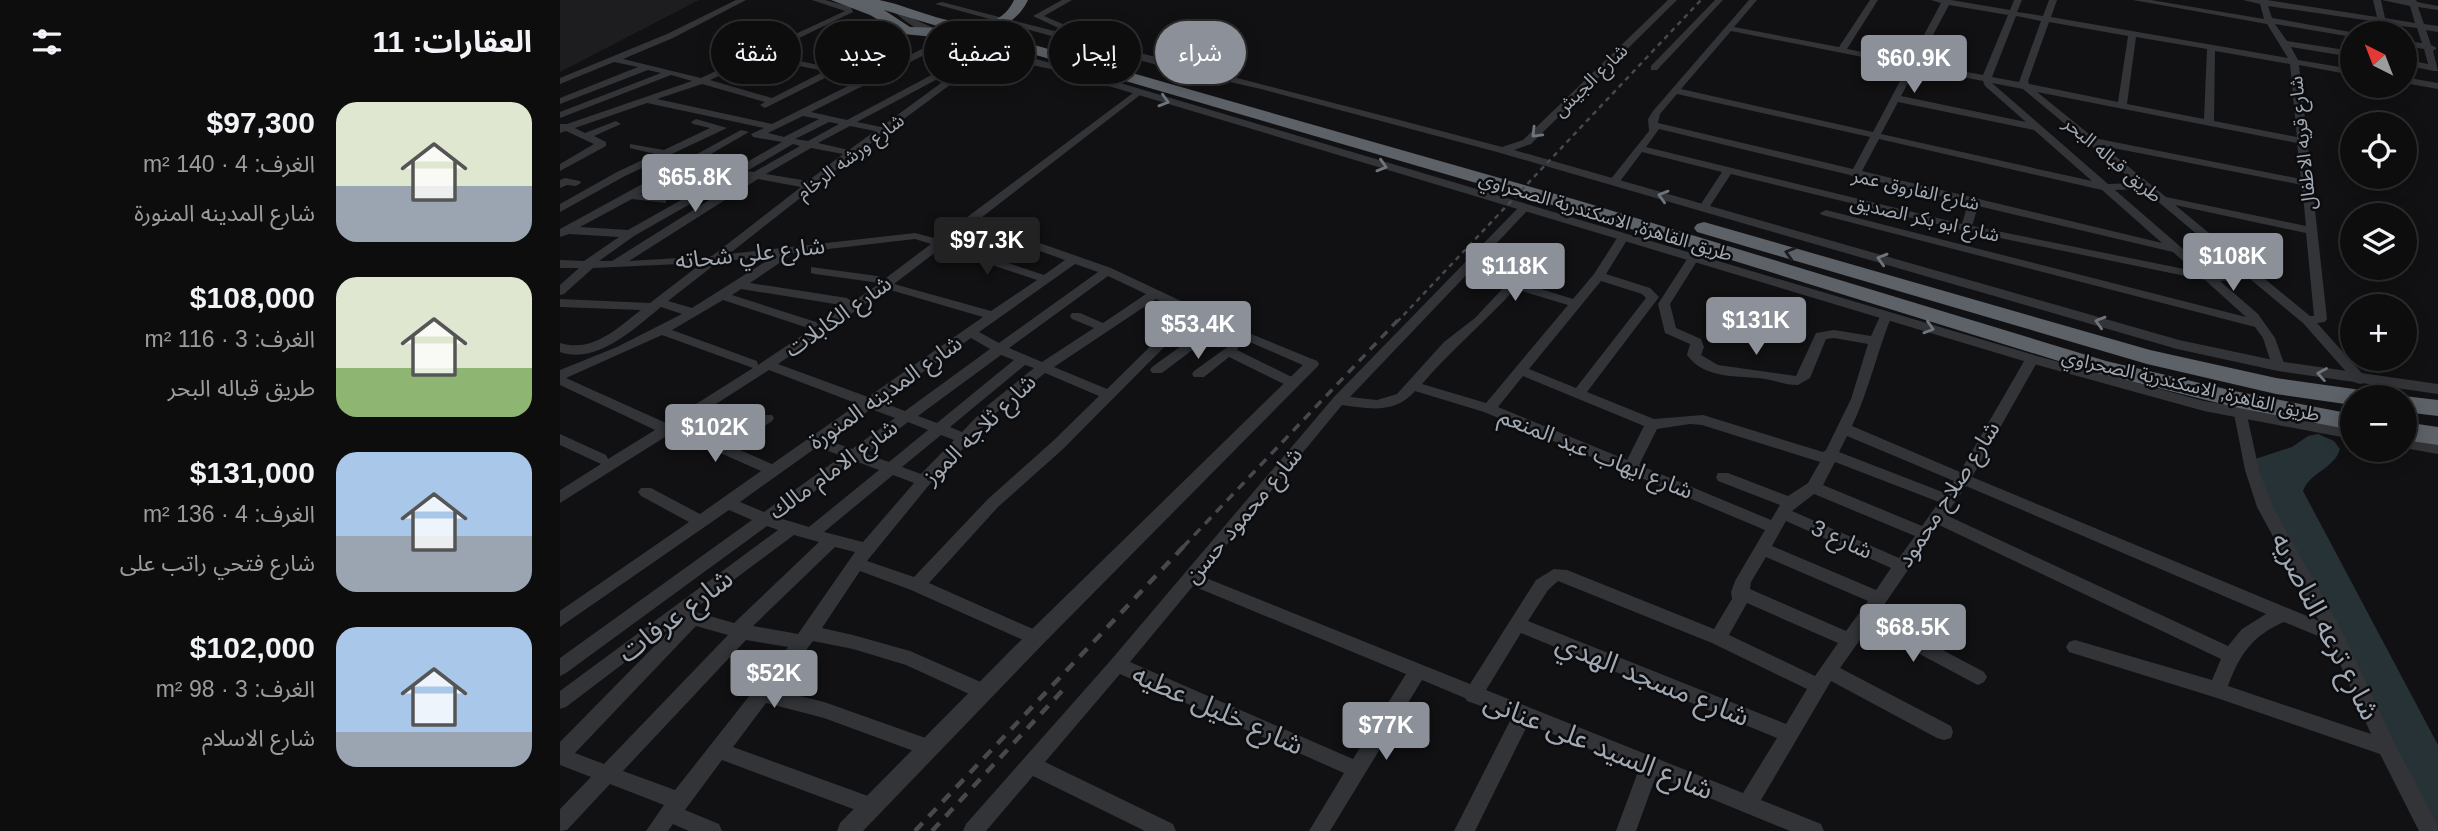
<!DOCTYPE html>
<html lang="ar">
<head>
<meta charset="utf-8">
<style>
  :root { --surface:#0d0d0e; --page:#1b1b1c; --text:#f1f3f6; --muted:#9a9c9e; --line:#2d2d2e; --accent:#8c9099 }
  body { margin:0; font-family:Helvetica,"Noto Sans Arabic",sans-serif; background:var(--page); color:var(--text); direction:rtl; height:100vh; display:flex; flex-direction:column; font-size:26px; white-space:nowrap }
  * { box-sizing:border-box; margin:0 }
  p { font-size:23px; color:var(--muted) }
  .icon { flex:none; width:38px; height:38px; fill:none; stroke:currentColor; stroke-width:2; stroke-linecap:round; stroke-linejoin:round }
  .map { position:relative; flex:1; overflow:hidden; direction:ltr }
  .sheet { display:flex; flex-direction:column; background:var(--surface); width:560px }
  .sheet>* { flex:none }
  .banner { position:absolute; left:21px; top:21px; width:665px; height:63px; direction:rtl; display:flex; gap:14px }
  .needle { width:46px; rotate:318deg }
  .controls { position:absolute; left:1780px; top:21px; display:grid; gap:14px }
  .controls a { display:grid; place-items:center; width:77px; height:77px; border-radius:50%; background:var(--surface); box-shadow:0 4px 18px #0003,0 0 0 2px var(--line); font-size:35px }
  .price { position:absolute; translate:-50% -60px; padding:0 16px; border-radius:7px; background:var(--accent); color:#fff; font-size:23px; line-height:46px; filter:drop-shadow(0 2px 4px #0008) }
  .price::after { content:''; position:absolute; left:50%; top:42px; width:21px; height:16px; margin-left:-10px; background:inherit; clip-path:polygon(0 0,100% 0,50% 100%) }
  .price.on { background:#222; color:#fff }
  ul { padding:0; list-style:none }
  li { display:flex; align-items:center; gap:21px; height:175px; padding:0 28px }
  li span { display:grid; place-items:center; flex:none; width:196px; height:140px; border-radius:21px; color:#555 }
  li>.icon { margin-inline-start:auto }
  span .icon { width:84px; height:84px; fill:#fffc; stroke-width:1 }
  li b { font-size:30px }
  h2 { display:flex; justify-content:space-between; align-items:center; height:84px; padding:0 28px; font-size:30px }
  .tag { padding:0 24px; border-radius:32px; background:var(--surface); box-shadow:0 4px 18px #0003,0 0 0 2px var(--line); font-size:24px; line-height:63px }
  .tag.on { background:var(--accent); color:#fff }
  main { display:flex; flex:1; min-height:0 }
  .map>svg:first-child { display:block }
  .built { fill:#1d1d20 }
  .water { fill:#273237 }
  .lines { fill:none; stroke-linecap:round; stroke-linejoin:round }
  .minor { fill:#323438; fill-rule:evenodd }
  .tertiary { fill:#323438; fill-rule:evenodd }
  .motorway { fill:#5d6269; fill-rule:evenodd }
  .rail-far2 { stroke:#45484d; stroke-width:2.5; stroke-dasharray:5 4.5; stroke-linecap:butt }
  .rail-far1 { stroke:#45484d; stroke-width:3.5; stroke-dasharray:9 7; stroke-linecap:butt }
  .rail { stroke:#45484d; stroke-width:4.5; stroke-dasharray:11 9; stroke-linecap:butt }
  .oneway { stroke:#6f757c }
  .oneway2 { stroke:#1c1d20 }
  .labels { text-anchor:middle; stroke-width:5; stroke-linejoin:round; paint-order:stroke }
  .far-street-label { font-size:19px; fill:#a1aab4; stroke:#0c0c0e }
  .street-label { font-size:23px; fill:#a1aab4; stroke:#0c0c0e }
  .near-street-label { font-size:28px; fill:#a1aab4; stroke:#0c0c0e }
</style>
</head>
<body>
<main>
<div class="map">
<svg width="1878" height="831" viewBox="0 0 1878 831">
  <rect width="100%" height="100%" fill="#111113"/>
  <!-- built -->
  <path class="built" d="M0,0h139l-139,72z"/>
  <!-- water -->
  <path class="water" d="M1758,434l16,7 6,8c-5,19 -31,24 -37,42l135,254v86l-185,-362 -1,-9 40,-13 16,-11z"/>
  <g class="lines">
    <!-- minor -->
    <path class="minor" d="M176,0h10l-73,38 -50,21 78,19 144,-67 -33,-11h13l26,7 2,5 -87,42 67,14 61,-31h6v4l-57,29 27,5 78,-39h6v4l-143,72 36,8 92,-49 26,-7v4l-20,7 -88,47 24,5 71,-52 50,-23 7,2 -51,25 -103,76 -126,99 186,-21 23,6 199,-149 3,1v4l-163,126 134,47 140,66 66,27 2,3 -2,3h-10l-87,-38 -58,44h-10l-2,-3 2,-3 58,-42 -16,-8 -131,132 -65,58 -69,76 113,50 3,5 -3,5 -6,2 -6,-2 -119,-53 -51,-19 -38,57 31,7 57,16 80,35 3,6 -3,6 -6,2 -6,-2 -72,-33 -53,-16 -40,-8 -37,49 48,12 113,40 2,6 -2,6 -7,3 -106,-39 -58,-15 -33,44 146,53 3,7 -3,7 -7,2 -150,-56 -37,50 34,14 3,7h-33l-16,-7 -5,7h-22l18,-26 -54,-21 -43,46 -7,1v-22l31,-32 -31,-12v-23l118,-120 -112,85 -6,2v-18l218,-161 -11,-4 -201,147 -6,3v-18l192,-138 -23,-10 -169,117v-16l129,-89 -48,-26 -3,-4 3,-4h10l49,26 61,-43 -88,-39 -113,71v-13l41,-26 -41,-19v-11l46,21 2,4 47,-29 -95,-45v-15l57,-23 65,-33 -21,-7c-26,21 -64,58 -101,45v-9c33,10 56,-14 81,-33l-81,-3v-8l90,4 52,-40 -109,5 -29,26 -4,1v-10l19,-17h-19v-8l24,1 35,-24 -50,-3 -9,3v-8l119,-65 1,-3 6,-1 55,-30 8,2 -52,30 38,7 47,-27 -29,-5 -2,-3 13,-6 -117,-25 -72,25 10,5 31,-12 5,3 -27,12 12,6v4l-46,25v-7l34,-20 -28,-13 -6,2v-9h7l125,-43 -21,-6 -111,43v-6l101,-39 -13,-3 -88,34v-6l78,-31 -24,-5 -54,22v-6l107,-44zM198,58l67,13 -53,27 -62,-18zM275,73l27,6 -90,45 -115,-25 45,-15 63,18 -5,3 5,3zM243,116l16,3 -35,18 -16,-4zM269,122l10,2 -31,17 -13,-2zM290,126l25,5 -26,19 -31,-7zM233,144l7,2 -46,26 -7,-1zM251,148l32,6 -35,27 -42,-7zM129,167l38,7 -99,56 -48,-3 52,-28 34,4v-4l-26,-5zM179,176l7,1 -134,84h-13l35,-25zM198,179l43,8 -89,69 -83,5zM410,226l95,34 -21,15 -96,-32zM355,239l16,5 -49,37 -1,-4 -4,-1 -66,-9v6l4,1 65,9 -27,19 -6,-4 -97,-15 44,-30zM381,248l96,32 -46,31 -97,-27zM216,255l-84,53 -24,-7 50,-39zM515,264l23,8 -99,71 -20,-11zM548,276l38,18 -43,29 -23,-10h-8l-2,3 2,3 22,9 -52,34 -33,-14zM181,289l106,17 1,-1 -90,60 -1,-4 -85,-31 51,-30 85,28h8l2,-3 -2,-3 -84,-27zM327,289l96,28 -115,80 -90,-33zM596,299l28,14 -77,76 -53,-22zM102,335l91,33 -87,55 -100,-45zM411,338l19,11 -85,62 -24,-9zM441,355l13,5 -77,63 -19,-7zM465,365l9,3 -47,38 -25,26 -12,-5zM209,370l89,34 -86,60 -39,-17 39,-26 2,-3 -2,-3h-10l-41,26 -38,-16zM485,373l54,23 -46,45 -65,58 -74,78 -47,-16 62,-76 68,-73zM311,409l24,9 -43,31 -25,-9zM348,422l20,8 -39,32 -23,-8zM381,435l13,5 -33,34 -19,-7zM257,447l25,9 -78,56 -24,-10zM295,461l24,9 -70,57 -30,-9zM333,475l21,8 -51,59 -39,-10zM234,535l25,7 -85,81 -42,-12zM275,547l20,5 -57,82 -45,-8zM136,626l32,9 -124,129 -29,-11zM186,640l42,7 -113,143 -52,-19z
      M502,0h10l-28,16 30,13v12h-6l-1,-9 -34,-16z
      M1155,0h8l-66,70h-6v-4z
      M1189,0h8l-23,27 105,20 31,-47h8l-31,49 63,12 31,-58 -10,-3h20l59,10 4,-10h8l-5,12 26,4 6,-16h8l-6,17 237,41 -21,-34 -134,-24h18l113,19 -4,-15 -17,-4h24l110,17 -4,-17h8l4,18 30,5 -5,-17 -28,-6h34l1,2 21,4v4l-20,-3 6,17 14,2v6l-12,-2 5,15 6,3 -4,3 5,20h-4l-30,-6v-6l24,5 -4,-15 -20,-3v-5l18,2 -5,-15 -31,-4 2,9h-8l-2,-11 -110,-16 4,12 84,15h-4v4l-77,-13 12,17 65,10v6l-61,-10 7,13 54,9v6l-53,-10 28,254 -2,3 -8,1 51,57 -7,4 -5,-1 -53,-60 -53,-44 -30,2 38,33 17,24 10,28 -2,3h-10l-10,-31 -8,-11 -433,-112 -2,-2 6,-3 420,107 -41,-37 -239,-49 -235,-57 -23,35 -4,1 -5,-3 23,-35 -80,-20 -24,32h-8v-4l39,-49 -1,-12 5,-8zM1389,5l59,10 -25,60 -65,-12zM1456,16l25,5 -22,61 -27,-5zM1489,22l79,14 -10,66 -89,-18 -1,-3zM1171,31l177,35 -35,66 -192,-43zM1576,37l71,12 -3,70 -77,-15zM1655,51l75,13 7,73 -83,-16zM1356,68l67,13 2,5 41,36 -125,-26zM1432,83l31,6 113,94 -28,1zM1477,92l260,51 4,36 -207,-41zM1117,94l193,43 -17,32 -195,-46 2,-9zM1338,102l136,28 58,51 -211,-47zM1099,129l191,46 5,3 4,-1 109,26 -6,21 -316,-77zM1319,139l223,51 60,53 -300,-72zM1543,146l199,39 4,41 -140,-29zM1583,189l99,83 -30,2 -97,-84zM1615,205l131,28 8,83h-4zM1418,206l195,46 21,19 -222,-45z
      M1844,77l34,6v6l-34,-6z
      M136,119l31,9 -102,48 -65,36v-8l57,-32 38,-18 -25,-6v-4l34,6 46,-22 -17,-4 -2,-2z
      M5,178l15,3 1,2 -5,3 -9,-1 -7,3v-8z
      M964,205l4,1v4l-50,53 47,21 48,15 21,-25 25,-39 4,-1 6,3 -23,37 44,14 9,9 -72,95 67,27 49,-4 120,37 3,-2 25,-51 17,-55 -34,-6 -8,1 -16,39 -12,7c-11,0 -22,-4 -33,-6 -27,-4 -60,1 -78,-24l3,-11 -25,-11 -7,-29 31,-48 4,-2 6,4 -29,46 6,24 25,11 3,8 -3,8 17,10 78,11 20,-43 18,-3 37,6 11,-24h8l2,3c-15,37 -23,75 -40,111l108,46 67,-116h10l2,3 -67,118 347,144 -62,-114 -12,-37 -11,-56 7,-5 5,2 13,59 14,37 69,124 52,111 43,82 1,7h-19l-39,-77 -163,-56 -148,-46 -3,-5 3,-5 6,-2 137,40 9,-21 -282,-134 -62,90 107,57 3,5 -3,5 -6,3 -6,-3 -103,-55 -29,41 111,58 2,6 -2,6 -7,2 -7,-2 -106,-57 -70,119 60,24 3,7h-34l-134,-55 -20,55h-20l23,-62 -111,-45 -53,107h-21l58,-114 -45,-16 -2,-3 -43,-18 -92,151h-21l35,-58 -224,-99 -75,88 128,62 3,7h-31l-112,-55 -47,55h-23l3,-7 145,-164 223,-263 186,-191zM912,269l34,16 -31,33 -31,24 -47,52 -20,6 -27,-3zM1041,281l41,13 4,4 -70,90 -47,-19zM955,289l53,16 -82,98 -64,-19c29,-34 63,-62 93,-95zM963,376l121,50 -17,34 -129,-53zM855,391l69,21 281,118 -30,51 -4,11 1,7 -18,30 -147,-59 -13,-1 -18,11 -66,104 -269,-108 141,-171c28,4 53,9 73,-14zM1130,424l12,1 118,37 -12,21 -20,13 -60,-23h-10l-2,4 2,4 62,24 -9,15 -132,-55 18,-36zM1287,436l107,45 -9,12 -106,-41zM1275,462l104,40 -17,24 -99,-41zM1406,486l300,128 -24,15 -14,17 -282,-131zM1254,494l101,42 -16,22 -107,-47zM1226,521l105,47 -15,22 -104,-44zM1206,557l102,44 -22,30 -96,-42 1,-7zM998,581l154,62 95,46 -21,35 -258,-103 20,-31zM633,586l213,88 -53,85 -223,-97zM1187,603l91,40 -23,33 -86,-41zM1724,622l46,19 41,93 -143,-48c11,-31 25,-51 56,-64zM961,633l256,105 -34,55 -257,-103z
      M673,343l6,4 -2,3 61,30 2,3 -2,3h-10l-59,-29 -25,20h-10l-2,-3 2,-3z"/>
    <!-- tertiary -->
    <path class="tertiary" d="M1108,0h9l-146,144 -17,6 665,190 99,21 160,23v10l-160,-23 -101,-22 -680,-197 -236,-63 -93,-21 -233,-64 7,-2c186,49 374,95 560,145l21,-7z
      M337,6l15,12 41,19 117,31 967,288 167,45 148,26v12l-148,-28 -177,-49 -965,-290c-50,-13 -134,-23 -170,-63z
      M752,359l5,2 2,3 -2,3 -274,277 -180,187h-26l3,-8 189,-191 278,-271z
      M1844,436l34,6v12l-34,-6z"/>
    <!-- motorway -->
    <path class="motorway" d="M271,0c17,0 31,0 48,0 37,6 112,50 135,0h14c-9,19 -23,26 -43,31l595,170 526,160 128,30 118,23v16l-118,-23 -140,-35 -528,-163 -599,-174 -32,2 -32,-3 -33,-19zM324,10l60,18 -34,-1z
      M1144,222l446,128 126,28 78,11 8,2 4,6h-14v8l-76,-11 -129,-30 -450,-132 -3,-4 3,-4z
      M1844,396l34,4v16l-34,-4v-15h-5z
      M1844,422l34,5v18l-34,-5z"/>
    <!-- rail-far2 -->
    <path class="rail-far2" d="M837,322l304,-322"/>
    <!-- rail-far1 -->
    <path class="rail-far1" d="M623,547l215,-227"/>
    <!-- rail -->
    <path class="rail" d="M355,831l270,-286
      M372,831l130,-140"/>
  </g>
  <!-- one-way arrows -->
  <defs><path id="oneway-chevron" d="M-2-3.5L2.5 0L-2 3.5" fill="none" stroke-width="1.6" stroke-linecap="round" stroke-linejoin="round" transform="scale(1.75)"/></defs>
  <g class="oneway">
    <use href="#oneway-chevron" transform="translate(604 101) rotate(17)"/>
    <use href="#oneway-chevron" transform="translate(976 133) rotate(135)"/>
    <use href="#oneway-chevron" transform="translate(822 166) rotate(17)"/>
    <use href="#oneway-chevron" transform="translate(1103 196) rotate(-164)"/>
    <use href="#oneway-chevron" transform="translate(1322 259) rotate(-164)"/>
    <use href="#oneway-chevron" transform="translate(1540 322) rotate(-164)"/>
    <use href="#oneway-chevron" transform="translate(1369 328) rotate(17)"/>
    <use href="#oneway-chevron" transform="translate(1762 374) rotate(-170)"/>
  </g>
  <use class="oneway2" href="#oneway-chevron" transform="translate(1230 253) rotate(-164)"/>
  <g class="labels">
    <!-- far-street labels -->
    <g class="far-street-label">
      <text transform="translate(1030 80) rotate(-44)" y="7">شارع الجيش</text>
      <text transform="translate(1742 143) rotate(-96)" y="7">شارع قريه الاطفال</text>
      <text transform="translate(290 156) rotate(-37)" y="7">شارع ورشه الرخام</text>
      <text transform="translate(1553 159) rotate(40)" y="7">طريق قباله البحر</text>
      <text transform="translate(1356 189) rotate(13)" y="7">شارع الفاروق عمر</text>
      <text transform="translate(1046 216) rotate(17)" y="7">طريق القاهرة, الاسكندرية الصحراوي</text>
      <text transform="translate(1365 218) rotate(13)" y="7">شارع ابو بكر الصديق</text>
      <text transform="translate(1631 385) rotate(13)" y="7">طريق القاهرة, الاسكندرية الصحراوي</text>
    </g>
    <!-- street labels -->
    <g class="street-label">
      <text transform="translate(190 253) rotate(-6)" y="8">شارع علي شحاته</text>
      <text transform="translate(278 316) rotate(-35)" y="8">شارع الكابلات</text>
      <text transform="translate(325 392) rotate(-35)" y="8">شارع المدينه المنورة</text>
      <text transform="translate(419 429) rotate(-44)" y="8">شارع ثلاجه الموز</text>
      <text transform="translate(1036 453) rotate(22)" y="8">شارع ايهاب عبد المنعم</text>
      <text transform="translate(273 469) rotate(-36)" y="8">شارع الامام مالك</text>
      <text transform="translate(1388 494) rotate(-57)" y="8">شارع صلاح محمود</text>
      <text transform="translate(683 515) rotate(-50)" y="8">شارع محمود حسن</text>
      <text transform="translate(1282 539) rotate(24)" y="8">شارع 3</text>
    </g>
    <!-- near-street labels -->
    <g class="near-street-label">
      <text transform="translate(115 615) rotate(-37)" y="10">شارع عرفات</text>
      <text transform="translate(1766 626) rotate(63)" y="10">شارع ترعه الناصريه</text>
      <text transform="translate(1093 679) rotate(22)" y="10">شارع مسجد الهدي</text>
      <text transform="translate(658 709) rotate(24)" y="10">شارع خليل عطيه</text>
      <text transform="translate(1039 745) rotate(22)" y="10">شارع السيد على عنانى</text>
    </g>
  </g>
</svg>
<div class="controls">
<a><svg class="needle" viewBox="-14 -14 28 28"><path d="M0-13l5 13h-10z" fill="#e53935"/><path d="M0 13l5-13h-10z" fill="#9a9c9e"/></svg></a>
<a><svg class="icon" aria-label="locate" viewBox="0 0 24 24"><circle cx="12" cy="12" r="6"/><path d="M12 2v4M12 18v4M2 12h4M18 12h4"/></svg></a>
<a><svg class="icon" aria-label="layers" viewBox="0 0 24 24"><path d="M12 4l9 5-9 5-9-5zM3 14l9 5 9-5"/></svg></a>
<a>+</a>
<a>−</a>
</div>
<b class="price" style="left:1354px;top:95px">$60.9K</b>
<b class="price" style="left:135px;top:214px">$65.8K</b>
<b class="price on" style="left:427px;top:277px">$97.3K</b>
<b class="price" style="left:1673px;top:293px">$108K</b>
<b class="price" style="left:955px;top:303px">$118K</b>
<b class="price" style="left:1196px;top:357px">$131K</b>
<b class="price" style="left:638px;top:361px">$53.4K</b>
<b class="price" style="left:155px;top:464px">$102K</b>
<b class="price" style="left:1353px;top:664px">$68.5K</b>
<b class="price" style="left:214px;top:710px">$52K</b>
<b class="price" style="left:826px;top:762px">$77K</b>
<div class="banner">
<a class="tag on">شراء</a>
<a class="tag">إيجار</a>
<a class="tag">تصفية</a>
<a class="tag">جديد</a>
<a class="tag">شقة</a>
</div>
</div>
<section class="sheet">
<h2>العقارات: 11<svg class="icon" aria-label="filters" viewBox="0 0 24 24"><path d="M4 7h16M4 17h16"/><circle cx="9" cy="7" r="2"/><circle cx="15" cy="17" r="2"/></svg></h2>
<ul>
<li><span style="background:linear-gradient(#dfe7d0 60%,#9aa5b1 0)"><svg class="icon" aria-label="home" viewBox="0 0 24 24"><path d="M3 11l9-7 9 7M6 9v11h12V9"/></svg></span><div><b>$97,300</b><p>الغرف: 4 · 140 m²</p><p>شارع المدينه المنورة</p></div></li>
<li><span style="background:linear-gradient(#dfe7d0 65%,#8fb573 0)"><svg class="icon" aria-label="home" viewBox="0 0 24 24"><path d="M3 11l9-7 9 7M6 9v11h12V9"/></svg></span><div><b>$108,000</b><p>الغرف: 3 · 116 m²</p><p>طريق قباله البحر</p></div></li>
<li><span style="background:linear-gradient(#a9c7e8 60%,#9aa5b1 0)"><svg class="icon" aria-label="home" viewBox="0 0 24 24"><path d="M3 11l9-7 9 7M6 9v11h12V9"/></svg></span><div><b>$131,000</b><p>الغرف: 4 · 136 m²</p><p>شارع فتحي راتب على</p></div></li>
<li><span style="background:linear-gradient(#a9c7e8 75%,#9aa5b1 0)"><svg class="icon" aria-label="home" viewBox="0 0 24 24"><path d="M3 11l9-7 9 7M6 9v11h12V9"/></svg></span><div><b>$102,000</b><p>الغرف: 3 · 98 m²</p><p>شارع الاسلام</p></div></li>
</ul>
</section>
</main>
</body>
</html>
